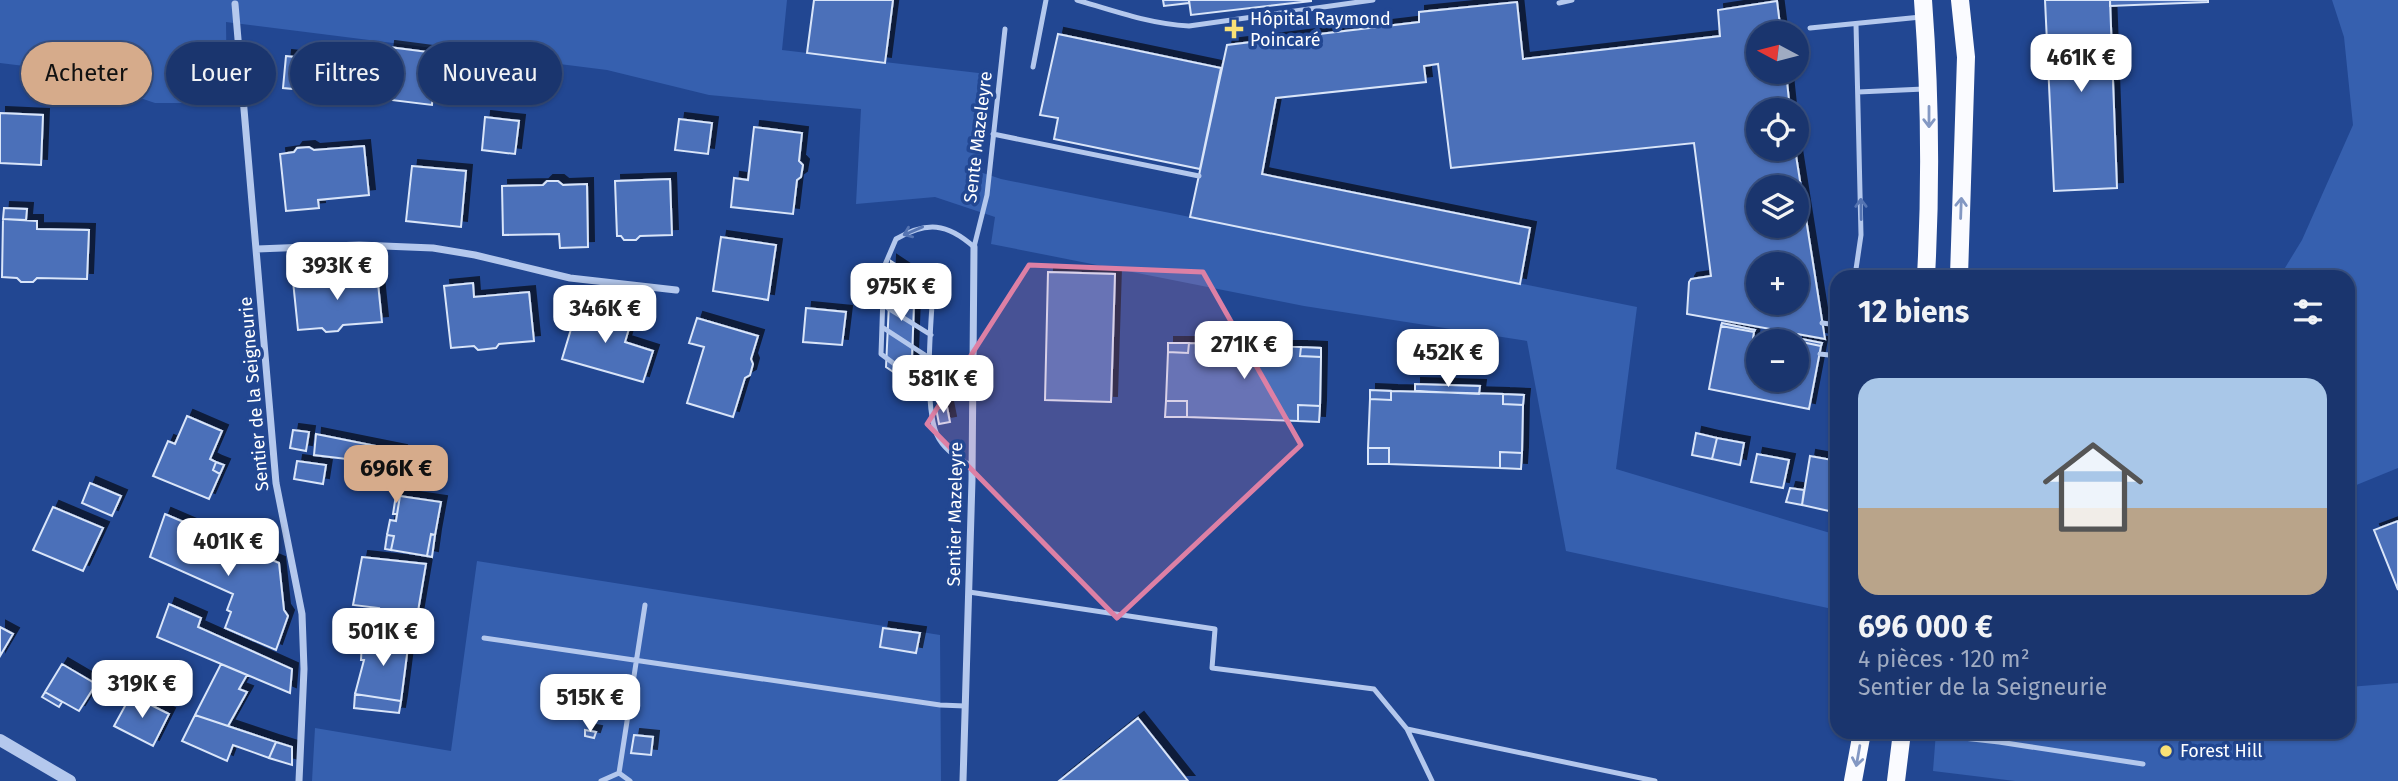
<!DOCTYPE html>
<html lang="fr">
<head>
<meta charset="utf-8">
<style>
  :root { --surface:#1a356e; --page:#274076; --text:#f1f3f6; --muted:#9fabc2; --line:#385081; --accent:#d6ab8b }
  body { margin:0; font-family:"Fira Sans",sans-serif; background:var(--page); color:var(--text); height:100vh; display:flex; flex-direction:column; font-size:26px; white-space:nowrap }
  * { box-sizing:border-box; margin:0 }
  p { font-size:23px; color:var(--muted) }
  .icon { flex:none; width:38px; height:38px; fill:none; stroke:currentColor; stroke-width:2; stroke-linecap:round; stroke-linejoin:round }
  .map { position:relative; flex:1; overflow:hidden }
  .sheet { position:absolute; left:1830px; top:270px; width:525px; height:469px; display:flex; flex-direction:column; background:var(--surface); border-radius:21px; box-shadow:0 2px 5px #0004,0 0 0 2px var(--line) }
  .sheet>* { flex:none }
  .guide { position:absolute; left:21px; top:42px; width:665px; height:63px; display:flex; gap:14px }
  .needle { width:46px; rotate:277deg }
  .controls { position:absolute; left:1746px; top:21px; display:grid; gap:14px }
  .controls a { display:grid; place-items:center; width:63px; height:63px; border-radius:50%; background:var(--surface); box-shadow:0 2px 5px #0004,0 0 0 2px var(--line); font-size:35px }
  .price { position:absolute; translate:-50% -60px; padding:0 16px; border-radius:14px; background:#fff; color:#222; font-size:23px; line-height:46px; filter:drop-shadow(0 2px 4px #0008) }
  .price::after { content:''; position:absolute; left:50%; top:42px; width:21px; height:16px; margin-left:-10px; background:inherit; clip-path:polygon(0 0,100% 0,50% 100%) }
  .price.on { background:var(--accent); color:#111 }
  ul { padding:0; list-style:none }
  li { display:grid; align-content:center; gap:14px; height:371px; padding:0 28px }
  li span { display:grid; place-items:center; height:217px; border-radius:21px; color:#555 }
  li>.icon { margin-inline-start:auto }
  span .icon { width:126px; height:126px; fill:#fffc; stroke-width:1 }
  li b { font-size:30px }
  h2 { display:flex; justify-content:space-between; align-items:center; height:84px; padding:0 28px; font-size:30px }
  .tag { padding:0 24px; border-radius:32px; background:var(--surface); box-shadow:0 2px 5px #0004,0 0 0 2px var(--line); font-size:24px; line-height:63px }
  .tag.on { background:var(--accent); color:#111 }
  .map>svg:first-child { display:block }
  .green { fill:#3660af }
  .building { fill:#4b70b9; stroke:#d9e5f9; stroke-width:2; fill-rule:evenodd; filter:url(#shadow) }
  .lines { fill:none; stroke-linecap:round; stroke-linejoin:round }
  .service { stroke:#b4c8ed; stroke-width:5 }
  .minor { stroke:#b4c8ed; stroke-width:7 }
  .tertiary { stroke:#b4c8ed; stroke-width:12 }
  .primary { stroke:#fafbff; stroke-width:18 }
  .oneway { stroke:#8398c3 }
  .oneway2 { stroke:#5574b2 }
  .marked { fill:#dd80a5; fill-opacity:0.2; stroke:#dd80a5; stroke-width:5; stroke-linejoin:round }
  .poi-dot { fill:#f9e176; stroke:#224792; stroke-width:2.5 }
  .labels { text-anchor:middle; stroke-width:7; stroke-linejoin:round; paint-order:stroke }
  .poi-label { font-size:18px; fill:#fff; stroke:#224792; text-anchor:start }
  .street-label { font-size:18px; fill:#fff; stroke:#224792 }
</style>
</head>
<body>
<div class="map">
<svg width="2398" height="781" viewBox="0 0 2398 781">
  <defs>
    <filter id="shadow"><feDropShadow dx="6" dy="-6" stdDeviation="0" flood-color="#0009"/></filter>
  </defs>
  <rect width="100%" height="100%" fill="#224792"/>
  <!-- green -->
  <path class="green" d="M0,0h787l-5,50 205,24 -7,98 21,7 636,128 -21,162 221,66v75l-271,-59 -39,-210 -223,-35 -313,-62 4,-27 -60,-20 -79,7 5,-95 -152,-14 -102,-25 -381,-48 1,81h-72l-98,-33 -57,-7z
    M2332,0h66v468l-49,20 -1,-212h-68l22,-36 51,-115 -9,-88z
    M477,561l463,74 1,146h-629l3,-53 136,23z
    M2398,683v98h-383l-82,-10 3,-39h412l1,-45z"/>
  <!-- building -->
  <path class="building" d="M814,0h79l-8,63 -78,-10z
    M1163,0h26v3l-25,3z
    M1189,0h122v1l-120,14z
    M2045,0h65l7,188 -63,3z
    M2110,0h98v2l-98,4z
    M1777,1l4,32h-22v39h27l4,38h-31v39h36l30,190 -138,-25 2,-32 2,-3 20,-3 -17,-133 -243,25 -13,-104 -14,2 2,16 -150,16 -14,76 268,54 -10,56 -330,-67 37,-172 192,-23v-10l98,-10 6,57 197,-23 -2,-26zM1759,187h38v39h-38zM1759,264h38v39h-38z
    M1058,34l163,34 -21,101 -146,-30 4,-21 -18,-3z
    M389,47l47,6 -4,52 -49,-6z
    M286,56l43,5 -4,31 -42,-4z
    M0,113l43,2 -2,50 -41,-2z
    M485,117l34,4 -4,33 -33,-4z
    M679,119l33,4 -4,31 -33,-4z
    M754,127l48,6 -3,28 4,4 -2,12 -4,3 -4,34 -62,-7 3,-29 14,2z
    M364,146l5,49 -51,5 1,8 -33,3 -6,-57 14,-2 3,-4 12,-1 5,3z
    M412,166l54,5 -5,56 -55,-6z
    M670,179l2,56 -32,1 -4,4h-12l-3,-4h-4l-2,-55z
    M547,181h11l5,4 24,-1 1,63 -28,1 -1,-14 -56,1 -1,-49 41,-1z
    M4,208l23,1 -1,11 -23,-1z
    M3,219l34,2v8l52,1 -2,49 -50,-1 -4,4h-12l-4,-4 -15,-1z
    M721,237l55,8 -8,55 -55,-9z
    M891,261l24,16 -4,107 -25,-17z
    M1048,272l67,2 -4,128 -66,-2z
    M377,274l5,48 -39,3 -5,6 -12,1 -4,-4 -24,2 -5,-49z
    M473,283l1,14 55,-5 5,49 -35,3 -3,4 -18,2 -4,-4 -23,2 -7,-62z
    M586,304l11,3 3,6 31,9 -6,20 28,9 -10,31 -81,-23 16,-53 4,1z
    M806,308l40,4 -4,33 -39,-3z
    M697,318l61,18 -7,23 2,5 -3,11 -5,3 -12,39 -46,-14 17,-56 -15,-4z
    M1722,323l33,7 -1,2 -33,-6z
    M1721,326l33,6 -3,20 8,2v26h38v-39h-11l1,-2 34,7 -12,63 -100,-20z
    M1212,336l65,3v7l-65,-2z
    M1787,336l35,7 -1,3 -34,-7z
    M1168,343h21l-1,10 -20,-1z
    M1189,343l112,4 -1,9 21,1 -1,49 -22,-1v16l-111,-4v-16h-21l2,-49 20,1z
    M1301,347l20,1v9l-21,-1z
    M1415,384l65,2 -1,8 -64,-3z
    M1370,390l21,1v9l-21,-1z
    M1391,391l112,3v10l20,1 -1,48 -22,-1v16l-111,-4v-16h-21l2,-49 21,1z
    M1503,394l21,1 -1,10 -20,-1z
    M1166,401h21v16h-22z
    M1298,405l22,1 -1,16 -21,-1z
    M947,407l3,15 -11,2 -3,-16z
    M187,416l35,15 -12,28 6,3 -3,8 7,4 -11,25 -56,-23 15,-35 7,3z
    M293,430l16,2 -3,19 -16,-3z
    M1696,433l21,5 -5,21 -20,-4z
    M316,434l85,17 -3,19 -27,-3 1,-5 -58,-7z
    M1717,438l27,5 -4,22 -28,-6z
    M1368,448h21v16h-21z
    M1500,452l22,1 -1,16 -21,-1z
    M1757,454l32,6 -6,28 -32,-6z
    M1810,456l28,5v52l-36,-8z
    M297,461l29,4 -3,19 -29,-5z
    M216,462l8,3 -4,9 -7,-4z
    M90,483l31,13 -9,20 -30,-13z
    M1790,488l14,2 -2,15 -16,-3z
    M396,495l4,1 -3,18h-4z
    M400,496l41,6 -6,33 -4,-1 -4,22 -36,-6 3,-14 -7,-1 3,-15 6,1z
    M53,507l50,21 -20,43 -50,-21z
    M165,514l114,49 5,47 4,6 -12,34 -51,-22 6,-16 -4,-2 6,-16 -83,-37z
    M2398,521v69l-24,-60z
    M431,534l4,1 -3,22 -5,-1z
    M387,535l7,1 -3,14 -6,-1z
    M362,557l64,7 -12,71 -4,-1 -1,5 -35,-5 5,-26 -26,-3z
    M169,604l32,14 -3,9 94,42 -2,24 -133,-56z
    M0,627l13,7 -13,22z
    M883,628l37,5 -4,20 -36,-6z
    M374,634l35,5 -8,62 -46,-7 9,-34h-3l1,-19 10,2z
    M62,664l34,20 -17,27 -34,-19z
    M221,664l26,11 -8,14 8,3 -19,34 -33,-11z
    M45,692l17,10 -3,5 -17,-10z
    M355,694l46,7 -2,12 -45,-5z
    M131,695l38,19 -16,32 -39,-20z
    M195,715l81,27 -7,16 -36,-13 -6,16 -45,-20z
    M1138,718l50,63h-129z
    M585,730l11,2 -2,6 -9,-2z
    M634,735l19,2 -2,18 -20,-2z
    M276,742l16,5v18l-23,-7z"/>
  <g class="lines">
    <!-- service -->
    <path class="service" d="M1077,0c37,11 73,24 112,26l184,-26
      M1559,3l13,-3
      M1810,28l111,-11
      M1033,67l13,-67
      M1858,92l66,-3
      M993,134l206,42
      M884,276l48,29c-2,31 -8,109 7,134 8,13 20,20 33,27
      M1855,276l6,-41 -5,-211
      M883,305l48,30
      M1822,323l16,2
      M882,327l49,32
      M1820,354l18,2
      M931,391l-50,-37 3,-87 12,-28c31,-18 51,-16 78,8l13,-52 18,-166
      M969,592l246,37 -3,39 162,21 33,40 248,52
      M484,638l456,67 25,1
      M2348,638h4
      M1407,729l25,52
      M1910,732l89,10 144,22
      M601,781l18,-8
      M630,781l-11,-8 26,-168"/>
    <!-- minor -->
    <path class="minor" d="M235,4l41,479 26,131 2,55 -5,112
      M257,249l102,-4 74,3 42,7 95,23 106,12
      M963,781l9,-301 2,-233"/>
    <!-- tertiary -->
    <path class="tertiary" d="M0,740l70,41"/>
    <!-- primary -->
    <path class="primary" d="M1923,0c7,92 8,184 3,276
      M1959,276l7,-219 -6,-57
      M1853,781l9,-49
      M1896,781l6,-49"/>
  </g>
  <!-- one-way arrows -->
  <defs><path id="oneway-shaft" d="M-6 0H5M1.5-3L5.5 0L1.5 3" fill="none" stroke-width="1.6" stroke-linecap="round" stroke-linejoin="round" transform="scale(1.75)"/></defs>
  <g class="oneway">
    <use href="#oneway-shaft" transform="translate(1929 117) rotate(90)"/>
    <use href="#oneway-shaft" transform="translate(1961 208) rotate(-88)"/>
    <use href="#oneway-shaft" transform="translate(1858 756) rotate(100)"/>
  </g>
  <g class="oneway2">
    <use href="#oneway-shaft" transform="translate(1861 209) rotate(-91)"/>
    <use href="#oneway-shaft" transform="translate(913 231) rotate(157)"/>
  </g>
  <!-- marked area -->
  <path class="marked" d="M1029,265l174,7 98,173 -184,173 -190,-194z"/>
  <!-- markers -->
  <g class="poi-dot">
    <path d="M1230.5 18.5h7v7h7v7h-7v7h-7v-7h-7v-7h7z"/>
    <circle cx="2166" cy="751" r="7"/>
  </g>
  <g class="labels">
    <!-- poi labels -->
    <g class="poi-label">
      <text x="1250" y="25">Hôpital Raymond<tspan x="1250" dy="21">Poincaré</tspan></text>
      <text x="2180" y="757">Forest Hill</text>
    </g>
    <!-- street labels -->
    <g class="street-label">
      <text transform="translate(978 137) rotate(-83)" y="6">Sente Mazeleyre</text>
      <text transform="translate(254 394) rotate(-95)" y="6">Sentier de la Seigneurie</text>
      <text transform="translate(955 514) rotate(-89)" y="6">Sentier Mazeleyre</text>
    </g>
  </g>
</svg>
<div class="controls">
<a><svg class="needle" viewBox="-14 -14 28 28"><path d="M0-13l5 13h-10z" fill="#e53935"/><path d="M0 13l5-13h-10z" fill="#9fabc2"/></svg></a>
<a><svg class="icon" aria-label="locate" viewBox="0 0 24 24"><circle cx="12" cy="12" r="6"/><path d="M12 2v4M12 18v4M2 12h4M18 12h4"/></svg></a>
<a><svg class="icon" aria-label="layers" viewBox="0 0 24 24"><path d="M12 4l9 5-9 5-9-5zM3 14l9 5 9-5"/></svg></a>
<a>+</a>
<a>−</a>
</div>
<b class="price" style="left:2081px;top:94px">461K €</b>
<b class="price" style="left:337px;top:302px">393K €</b>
<b class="price" style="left:901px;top:323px">975K €</b>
<b class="price" style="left:605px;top:345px">346K €</b>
<b class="price" style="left:1244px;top:381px">271K €</b>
<b class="price" style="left:1448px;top:389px">452K €</b>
<b class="price" style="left:943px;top:415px">581K €</b>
<b class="price on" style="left:396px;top:505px">696K €</b>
<b class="price" style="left:228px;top:578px">401K €</b>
<b class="price" style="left:383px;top:668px">501K €</b>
<b class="price" style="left:142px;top:720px">319K €</b>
<b class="price" style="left:590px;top:734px">515K €</b>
<div class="guide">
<a class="tag on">Acheter</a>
<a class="tag">Louer</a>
<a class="tag">Filtres</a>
<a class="tag">Nouveau</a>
</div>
<section class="sheet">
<h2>12 biens<svg class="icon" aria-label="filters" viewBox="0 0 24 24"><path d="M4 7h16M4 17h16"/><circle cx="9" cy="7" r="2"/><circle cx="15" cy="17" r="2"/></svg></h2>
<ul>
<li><span style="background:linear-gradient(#a9c7e8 60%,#b9a48a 0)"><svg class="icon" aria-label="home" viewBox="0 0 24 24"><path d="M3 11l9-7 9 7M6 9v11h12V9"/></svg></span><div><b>696 000 €</b><p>4 pièces · 120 m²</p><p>Sentier de la Seigneurie</p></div></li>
</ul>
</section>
</div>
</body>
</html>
